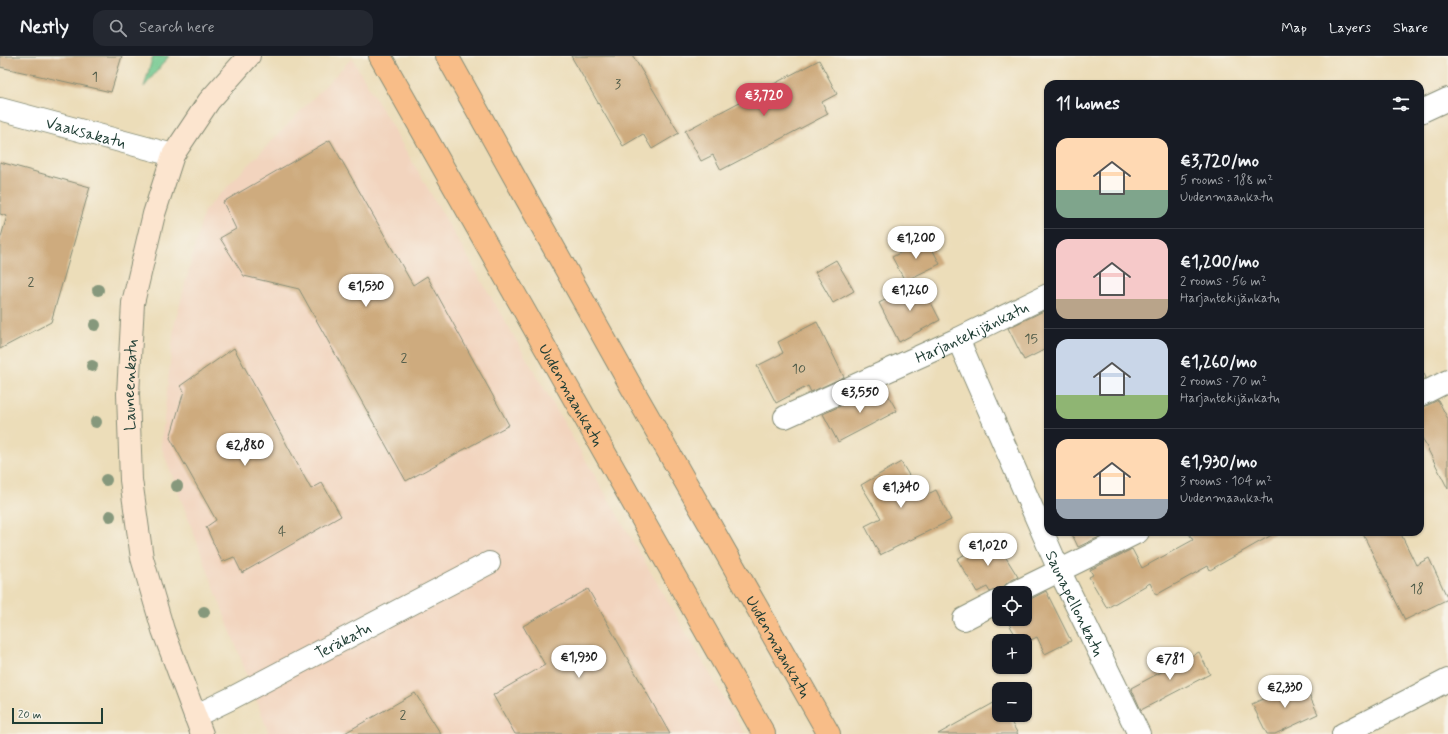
<!DOCTYPE html>
<html lang="en">
<head>
<meta charset="utf-8">
<style>
  :root { --surface:#171b24; --page:#242831; --text:#f1f3f6; --muted:#9ea1a6; --line:#363941; --accent:#d1495b }
  body { margin:0; font-family:Mynerve,sans-serif; background:var(--page); color:var(--text); height:100vh; display:flex; flex-direction:column; font-size:15px; white-space:nowrap }
  * { box-sizing:border-box; margin:0 }
  p { font-size:13px; color:var(--muted) }
  .icon { flex:none; width:22px; height:22px; fill:none; stroke:currentColor; stroke-width:2; stroke-linecap:round; stroke-linejoin:round }
  .map { position:relative; flex:1; overflow:hidden }
  .side { position:absolute; left:1044px; top:24px; width:380px; height:456px; display:flex; flex-direction:column; background:var(--surface); border-radius:12px; box-shadow:0 1px 3px #0004 }
  .side>* { flex:none }
  .buttons { position:absolute; left:992px; top:530px; display:grid; gap:8px }
  .buttons a { display:grid; place-items:center; width:40px; height:40px; border-radius:8px; background:var(--surface); box-shadow:0 1px 3px #0004; font-size:20px }
  .scale { position:absolute; left:12px; bottom:10px; width:91px; box-sizing:border-box; padding-left:4px; border:2px solid #1f3d34; border-top:0; font-size:11px; line-height:14px; white-space:nowrap; color:#1f3d34; -webkit-text-stroke:3px #f7f3e8; paint-order:stroke }
  .price { position:absolute; translate:-50% -34px; padding:0 9px; border-radius:14px; background:#fff; color:#222; font-size:13px; line-height:26px; filter:drop-shadow(0 1px 2px #0008) }
  .price::after { content:''; position:absolute; left:50%; top:24px; width:12px; height:9px; margin-left:-6px; background:inherit; clip-path:polygon(0 0,100% 0,50% 100%) }
  .price.active { background:var(--accent); color:#fff }
  ul { padding:0; list-style:none }
  li { display:flex; align-items:center; gap:12px; height:100px; padding:0 12px }
  li+li { border-top:1px solid var(--line) }
  li span { display:grid; place-items:center; flex:none; width:112px; height:80px; border-radius:12px; color:#555 }
  li>.icon { margin-inline-start:auto }
  span .icon { width:48px; height:48px; fill:#fffc; stroke-width:1 }
  li b { font-size:17px }
  h2 { display:flex; justify-content:space-between; align-items:center; height:48px; padding:0 12px; font-size:17px }
  header { display:flex; align-items:center; gap:24px; box-sizing:border-box; height:56px; padding:0 20px; background:var(--surface); border-bottom:1px solid var(--line) }
  header strong { font-size:19px }
  nav { display:flex; gap:22px; margin-inline-start:auto; font-size:14px }
  .search { width:280px; height:36px; background:var(--page); display:flex; align-items:center; gap:10px; box-sizing:border-box; padding:0 14px; border-radius:12px; color:var(--muted); font-size:15px }
  .map>svg:first-child { display:block }
  .built { fill:#f2d4be }
  .green { fill:#70c78d; stroke:#488260 }
  .building { fill:#ceab7e }
  .lines { fill:none; stroke-linecap:round; stroke-linejoin:round }
  .street-casing { stroke:#868d76; stroke-width:24 }
  .secondary-casing { stroke:#868d76; stroke-width:24 }
  .primary-casing { stroke:#868d76; stroke-width:24 }
  .street { stroke:#fff; stroke-width:22 }
  .secondary { stroke:#fce5cf; stroke-width:22 }
  .primary { stroke:#f8bd88; stroke-width:22 }
  .tree { fill:#86987c }
  .labels { text-anchor:middle; stroke-width:3; stroke-linejoin:round; paint-order:stroke }
  .number-label { font-size:14px; fill:#4b5846 }
  .street-label { font-size:16px; fill:#1f3d34; stroke:#f7f3e8 }
</style>
</head>
<body>
<header>
<strong>Nestly</strong>
<div class="search"><svg class="icon" aria-label="search" viewBox="0 0 24 24"><circle cx="10" cy="10" r="6"/><path d="M15 15l6 6"/></svg>Search here</div>
<nav><a>Map</a><a>Layers</a><a>Share</a></nav>
</header>
<div class="map">
<svg width="1448" height="678" viewBox="0 0 1448 678">
  <rect width="100%" height="100%" fill="#f7f3e8"/>
  <filter id="ink" filterUnits="userSpaceOnUse"><feTurbulence type="fractalNoise" baseFrequency=".025" numOctaves="2"/><feDisplacementMap in="SourceGraphic" scale="8" xChannelSelector="R" yChannelSelector="G"/><feConvolveMatrix kernelMatrix="1 2 1 2 8 2 1 2 1" color-interpolation-filters="sRGB"/></filter>
  <filter id="wash" filterUnits="userSpaceOnUse"><feTurbulence type="fractalNoise" baseFrequency=".012" numOctaves="4" result="noise"/><feDisplacementMap in="SourceGraphic" scale="16" xChannelSelector="R" yChannelSelector="G"/><feGaussianBlur stdDeviation="0.9" result="paint"/><feColorMatrix in="noise" values="0 0 0 0 0 0 0 0 0 0 0 0 0 0 0 0 0 1.4 0 .05"/><feComposite in="paint" operator="in"/></filter>
  <g filter="url(#wash)">
    <rect width="100%" height="100%" fill="#ecddb9"/>
    <!-- built -->
    <path class="built" d="M352,2l393,676h-476l-108,-288 13,-119 30,-116z"/>
    <!-- green -->
    <path class="green" d="M153,0h16l-25,31z"/>
    <g id="blocks">
      <!-- building -->
      <path class="building" d="M0,0h122l-11,36 -111,-25z
        M571,0h62l46,77 -27,16 -9,-15 -20,12z
        M819,4l18,34 -15,8 6,12 -107,56 -8,-15 -12,6 -16,-30z
        M330,84l83,145 14,-9 82,149 -103,56 -107,-192 -55,-13 -24,-38 16,-9 -13,-27z
        M0,106l90,25 -39,135 -51,27v-109l7,-24 -7,-2z
        M927,183l13,25 -35,17 -13,-24z
        M836,204l18,31 -21,12 -18,-31z
        M920,225l20,39 -41,22 -20,-39z
        M1048,253v39l-24,12 -16,-32z
        M817,266l27,55 -33,15 -3,-6 -32,17 -19,-37 26,-13 -5,-11z
        M234,292l77,141 11,-6 19,33 -99,57 -8,-16 -12,5 -16,-35 10,-7 -46,-82 14,-47 -4,-5z
        M1420,309l6,13 -6,3z
        M883,330l14,25 -59,31 -15,-28z
        M1438,344l10,19v70l-28,-55v-27l6,-1z
        M901,406l21,35 14,-7 15,30 -71,35 -15,-29 16,-8 -20,-33z
        M1071,476h39l-32,15z
        M1188,476h89l-67,38 -2,-4 -52,29 -6,-12 -43,25 -18,-31 4,-2 -3,-5 42,-21 10,19 51,-28z
        M1362,476h38l16,33 13,-7 19,41 -43,21z
        M993,481l25,40 -10,5 -4,4 -2,3h-3l-9,3 -3,-5 -10,5 -20,-33z
        M588,533l82,145h-155l-22,-39 52,-30 -22,-39z
        M1046,535l25,50 -26,13 -8,-17 -12,6v-2h-6l-13,-22h19v-17z
        M1199,596l11,22 -69,36 -10,-22z
        M1302,624l16,34 -43,20h-8l-15,-30z
        M415,637l26,41h-98z
        M999,644v15h8l11,19h-80z"/>
    </g>
  </g>
  <g filter="url(#ink)">
    <use href="#blocks" fill-opacity="0" stroke="#868d76" stroke-width="1"/>
    <g class="lines">
      <!-- street casing -->
      <g class="street-casing">
        <g id="street">
          <path id="s1" d="M0,53l173,46"/>
          <path d="M1420,56l28,-13"/>
          <path id="s2" d="M958,283l101,231 80,164"/>
          <path d="M1420,339l28,-14"/>
          <path id="s3" d="M785,361l173,-78 90,-44"/>
          <path d="M1014,537l124,-61"/>
          <path d="M964,563l35,-18"/>
          <path id="s4" d="M195,660l35,-17 259,-136"/>
          <path d="M1343,678l105,-54"/>
        </g>
      </g>
      <!-- secondary casing -->
      <g class="secondary-casing">
        <g id="secondary">
          <path id="s5" d="M202,678l-39,-104 -21,-72 -11,-78 -3,-86 5,-91 21,-89 19,-59 36,-54 40,-45"/>
        </g>
      </g>
      <!-- primary casing -->
      <g class="primary-casing">
        <g id="primary">
          <path id="s6" d="M380,0l384,678"/>
          <path id="s7" d="M447,0l185,332 197,346"/>
        </g>
      </g>
      <!-- street -->
      <use href="#street" class="street"/>
      <!-- secondary -->
      <use href="#secondary" class="secondary"/>
      <!-- primary -->
      <use href="#primary" class="primary"/>
    </g>
    <!-- trees -->
    <g class="tree">
      <circle cx="98" cy="234" r="6"/>
      <circle cx="95" cy="269" r="6"/>
      <circle cx="92" cy="310" r="6"/>
      <circle cx="96" cy="366" r="6"/>
      <circle cx="106" cy="424" r="6"/>
      <circle cx="177" cy="430" r="6"/>
      <circle cx="110" cy="460" r="6"/>
      <circle cx="204" cy="556" r="6"/>
    </g>
  </g>
  <g class="labels">
    <!-- number labels -->
    <g class="number-label">
      <text x="95" y="25">1</text>
      <text x="618" y="32">3</text>
      <text x="31" y="230">2</text>
      <text x="1031" y="287">15</text>
      <text x="404" y="306">2</text>
      <text x="799" y="317">10</text>
      <text x="282" y="480">4</text>
      <text x="1417" y="537">18</text>
      <text x="403" y="663">2</text>
    </g>
    <!-- street labels -->
    <g class="street-label">
      <text dy="6" stroke="none"><textPath href="#s1" startOffset="89">Vaaksakatu</textPath></text>
      <text dy="6" stroke="none"><textPath href="#s3" startOffset="205">Harjantekijänkatu</textPath></text>
      <text dy="6" stroke="none"><textPath href="#s5" startOffset="360">Launeenkatu</textPath></text>
      <text dy="6" stroke="none"><textPath href="#s6" startOffset="389">Uudenmaankatu</textPath></text>
      <text dy="6" stroke="none"><textPath href="#s2" startOffset="289">Saunapellonkatu</textPath></text>
      <text dy="6" stroke="none"><textPath href="#s4" startOffset="166">Teräkatu</textPath></text>
      <text dy="6" stroke="none"><textPath href="#s7" startOffset="677">Uudenmaankatu</textPath></text>
    </g>
  </g>
</svg>
<div class="buttons">
<a><svg class="icon" aria-label="locate" viewBox="0 0 24 24"><circle cx="12" cy="12" r="6"/><path d="M12 2v4M12 18v4M2 12h4M18 12h4"/></svg></a>
<a>+</a>
<a>−</a>
</div>
<div class="scale">20 m</div>
<b class="price active" style="left:764px;top:61px">€3,720</b>
<b class="price" style="left:916px;top:204px">€1,200</b>
<b class="price" style="left:366px;top:252px">€1,530</b>
<b class="price" style="left:910px;top:256px">€1,260</b>
<b class="price" style="left:860px;top:358px">€3,550</b>
<b class="price" style="left:245px;top:411px">€2,880</b>
<b class="price" style="left:901px;top:453px">€1,340</b>
<b class="price" style="left:988px;top:511px">€1,020</b>
<b class="price" style="left:579px;top:623px">€1,930</b>
<b class="price" style="left:1170px;top:625px">€781</b>
<b class="price" style="left:1285px;top:653px">€2,330</b>
<section class="side">
<h2>11 homes<svg class="icon" aria-label="filters" viewBox="0 0 24 24"><path d="M4 7h16M4 17h16"/><circle cx="9" cy="7" r="2"/><circle cx="15" cy="17" r="2"/></svg></h2>
<ul>
<li><span style="background:linear-gradient(#ffd9b3 65%,#7fa58c 0)"><svg class="icon" aria-label="home" viewBox="0 0 24 24"><path d="M3 11l9-7 9 7M6 9v11h12V9"/></svg></span><div><b>€3,720/mo</b><p>5 rooms · 188 m²</p><p>Uudenmaankatu</p></div></li>
<li><span style="background:linear-gradient(#f6c9c9 75%,#b9a48a 0)"><svg class="icon" aria-label="home" viewBox="0 0 24 24"><path d="M3 11l9-7 9 7M6 9v11h12V9"/></svg></span><div><b>€1,200/mo</b><p>2 rooms · 56 m²</p><p>Harjantekijänkatu</p></div></li>
<li><span style="background:linear-gradient(#c9d6e8 70%,#8fb573 0)"><svg class="icon" aria-label="home" viewBox="0 0 24 24"><path d="M3 11l9-7 9 7M6 9v11h12V9"/></svg></span><div><b>€1,260/mo</b><p>2 rooms · 70 m²</p><p>Harjantekijänkatu</p></div></li>
<li><span style="background:linear-gradient(#ffd9b3 75%,#9aa5b1 0)"><svg class="icon" aria-label="home" viewBox="0 0 24 24"><path d="M3 11l9-7 9 7M6 9v11h12V9"/></svg></span><div><b>€1,930/mo</b><p>3 rooms · 104 m²</p><p>Uudenmaankatu</p></div></li>
</ul>
</section>
</div>
</body>
</html>
